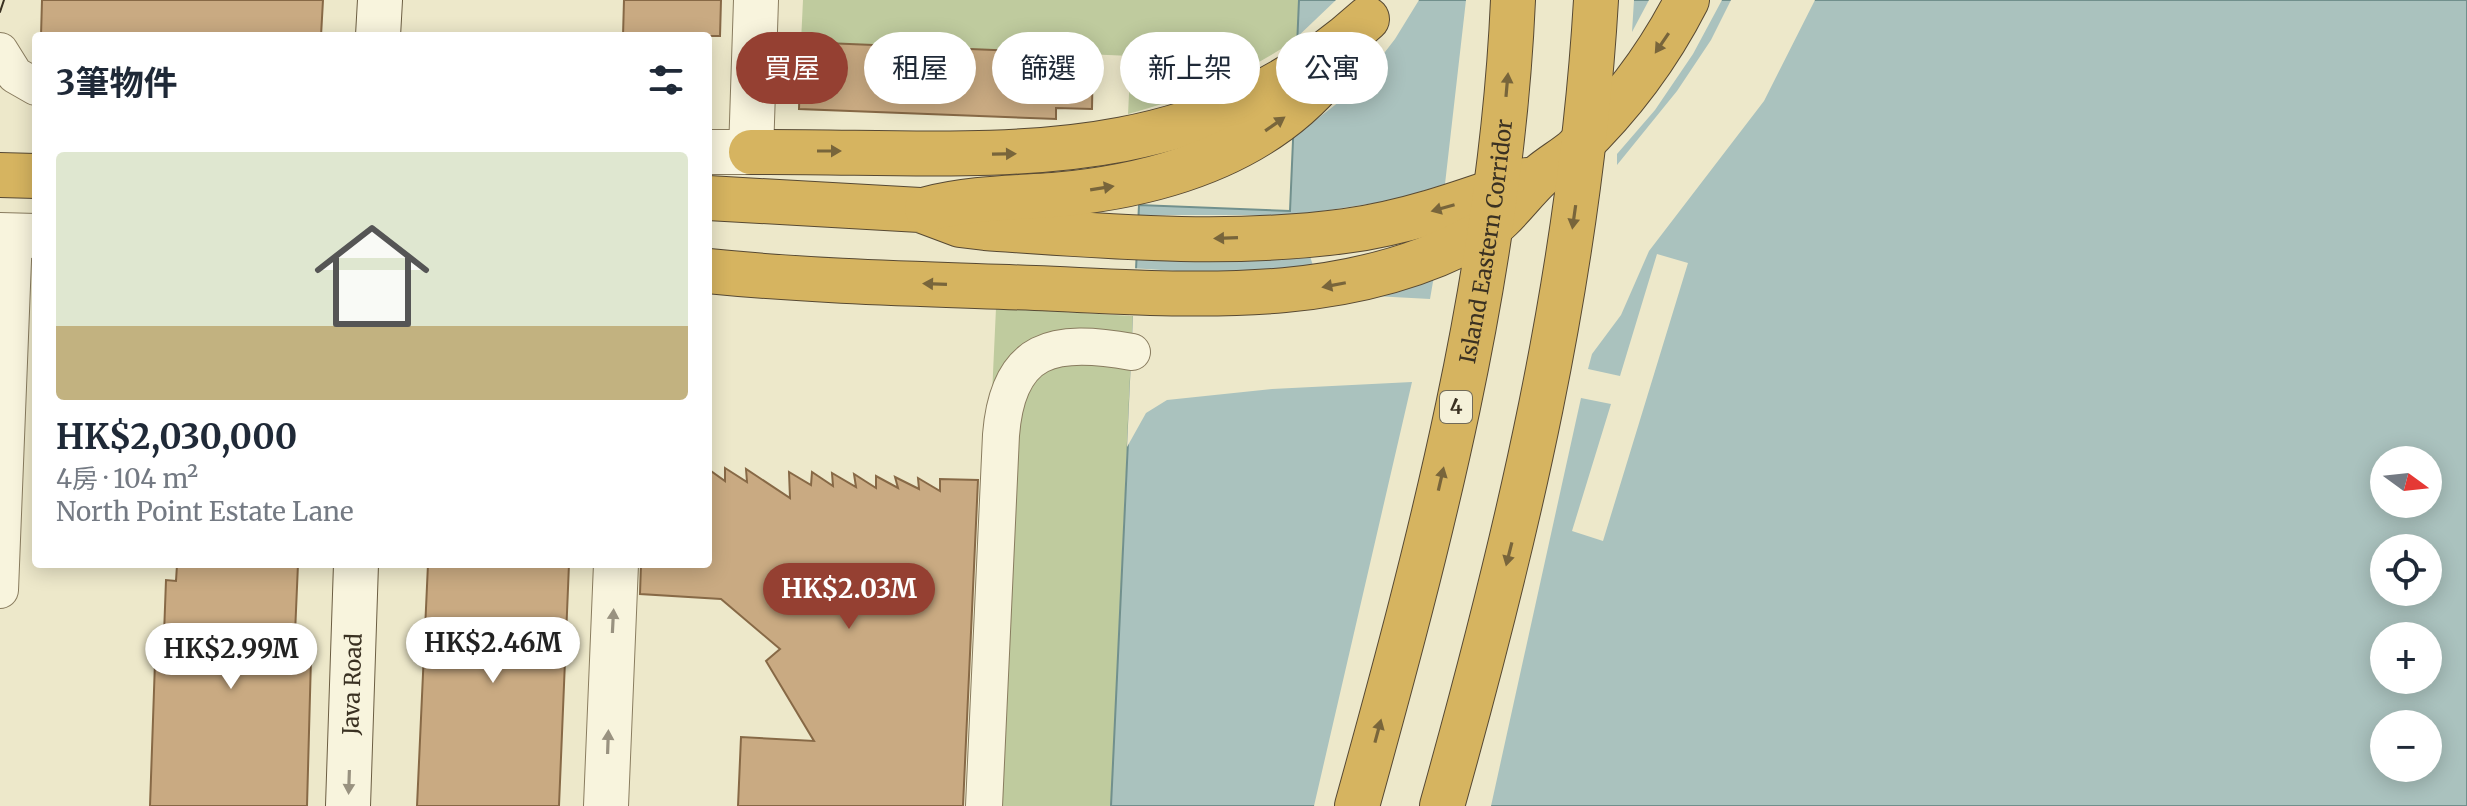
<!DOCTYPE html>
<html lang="zh-TW">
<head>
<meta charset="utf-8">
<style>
  :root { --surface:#fff; --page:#f2f2f3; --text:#1f2937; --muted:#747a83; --accent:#954032 }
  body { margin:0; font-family:Merriweather,"Noto Sans TC",serif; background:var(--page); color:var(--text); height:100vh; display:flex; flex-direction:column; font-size:30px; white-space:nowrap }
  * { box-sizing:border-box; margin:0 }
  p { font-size:26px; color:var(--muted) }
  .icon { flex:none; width:44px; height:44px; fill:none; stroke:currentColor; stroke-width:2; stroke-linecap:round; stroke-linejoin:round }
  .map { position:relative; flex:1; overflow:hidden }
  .side { position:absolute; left:32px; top:32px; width:680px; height:536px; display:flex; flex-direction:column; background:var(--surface); border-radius:8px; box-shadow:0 4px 20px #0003 }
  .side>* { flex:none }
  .guide { position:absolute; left:736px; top:32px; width:760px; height:72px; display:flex; gap:16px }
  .needle { width:52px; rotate:105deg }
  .fabs { position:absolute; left:2370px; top:446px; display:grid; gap:16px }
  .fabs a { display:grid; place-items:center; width:72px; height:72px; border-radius:50%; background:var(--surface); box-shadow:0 4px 20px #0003; font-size:40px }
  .price { position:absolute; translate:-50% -68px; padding:0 18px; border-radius:28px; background:#fff; color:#222; font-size:26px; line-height:52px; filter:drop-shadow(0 2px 4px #0008) }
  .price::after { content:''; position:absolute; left:50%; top:48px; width:24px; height:18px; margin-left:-12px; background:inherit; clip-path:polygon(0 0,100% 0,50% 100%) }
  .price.active { background:var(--accent); color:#fff }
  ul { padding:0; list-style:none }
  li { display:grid; align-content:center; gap:16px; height:424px; padding:0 24px }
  li span { display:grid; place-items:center; height:248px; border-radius:8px; color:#555 }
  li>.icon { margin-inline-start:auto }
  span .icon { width:144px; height:144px; fill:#fffc; stroke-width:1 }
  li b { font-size:34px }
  h2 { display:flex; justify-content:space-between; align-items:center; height:96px; padding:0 24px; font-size:34px }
  .chip { padding:0 28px; border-radius:36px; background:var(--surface); box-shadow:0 4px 20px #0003; font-size:28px; line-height:72px }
  .chip.active { background:var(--accent); color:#fff }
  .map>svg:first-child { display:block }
  .green { fill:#bfcb9e }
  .water { fill:#aac2be; stroke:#71908d; stroke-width:2; fill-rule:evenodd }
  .pier { fill:#ede8ca; fill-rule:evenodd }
  .building { fill:#c9aa82; stroke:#876946; stroke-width:2 }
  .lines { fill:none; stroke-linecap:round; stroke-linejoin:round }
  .pedestrian-casing { stroke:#897c5f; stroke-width:38 }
  .minor-casing { stroke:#897c5f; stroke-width:46 }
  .tertiary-casing { stroke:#897c5f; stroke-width:46 }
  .secondary-casing { stroke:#6b5d42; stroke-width:46 }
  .motorway-casing { stroke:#574933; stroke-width:46 }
  .pedestrian { stroke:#f8f4dd; stroke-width:36 }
  .minor { stroke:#f8f4dd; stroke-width:44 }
  .tertiary { stroke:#f8f4dd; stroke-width:44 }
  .secondary { stroke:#f8f4dd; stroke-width:44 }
  .motorway { stroke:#d6b460; stroke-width:44 }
  .tram { stroke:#3a3122; stroke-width:2 }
  .oneway { fill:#78653b }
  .oneway2 { fill:#999280 }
  .labels { text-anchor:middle; stroke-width:6; stroke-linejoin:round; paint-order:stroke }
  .shield { fill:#f5f1d9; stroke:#726b59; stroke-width:2 }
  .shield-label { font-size:20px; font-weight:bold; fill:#3a3122 }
  .street-label { font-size:22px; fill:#3a3122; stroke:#f5f1d9 }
</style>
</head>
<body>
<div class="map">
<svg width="2467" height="806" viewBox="0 0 2467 806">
  <rect width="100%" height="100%" fill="#ede8ca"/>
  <!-- green -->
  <path class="green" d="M803,0h496l-1,38c-57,38 -105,58 -170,76l3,-58 -330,-14z
    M996,308l137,8 -22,490h-138z"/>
  <!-- water -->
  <path class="water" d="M1299,0h1168v806h-1356l28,-601 151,6zM2384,460h44v44h-44zM2384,548h44v44h-44zM2384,636h44v44h-44zM2384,724h44v44h-44z"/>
  <!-- pier -->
  <path class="pier" d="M1336,0h83l-24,39 -37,48 -69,54 4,-100z
    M1466,0h168l-2,32 17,-32h73l-29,54 -38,56 -38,44v11l60,-74 34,-51 20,-40h84l-51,101 -115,150 -28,64 -29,39 -4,15 32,7 37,-122 31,9 -85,278 -31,-10 39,-127 -30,-6 -90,408h-177l98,-424 -140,7 -105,11 -21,13 -19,34 6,-131h-4l2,-48 61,4 122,-3 -4,-13 -176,-41h163l97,-15 51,-16zM1434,276l-4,23 -56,-3z"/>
  <!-- building -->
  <path class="building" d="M42,0h281l-2,36h-280z
    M624,0h97l-1,36h-97z
    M801,42l292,12 -1,55 -36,-1v11l-257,-10z
    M725,468l22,14 -1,-13 44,29 -1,-26 22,13 1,-13 21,14 -1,-13 24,14 -2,-13 22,14v-12l22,12 -3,-11 24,12 -1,-11 22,13v-12l38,1 -15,326h-225l3,-69 73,4 -48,-80 14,-12 -59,-50 -81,-5 1,-30h67v-95l17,12z
    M206,564h92l-4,93 17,1 -4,148h-157l5,-144h8l3,-82 10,1 1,-16z
    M428,564h141l-10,242h-142z"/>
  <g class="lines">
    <!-- pedestrian casing -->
    <g class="pedestrian-casing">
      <path id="pedestrian" d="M0,51l15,24 21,12
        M0,590l14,-355
        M984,806l17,-371c7,-89 53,-97 131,-83"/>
    </g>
    <!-- minor casing -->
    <g class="minor-casing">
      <path id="minor" d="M751,152l5,-152
        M606,806l10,-242"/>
    </g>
    <!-- tertiary casing -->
    <g class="tertiary-casing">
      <path id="tertiary" d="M708,152h43
        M0,235l36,1"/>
    </g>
    <!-- secondary casing -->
    <g class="secondary-casing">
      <g id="secondary">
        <path d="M378,36l2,-36"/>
        <path id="s1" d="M348,806l8,-242"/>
      </g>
    </g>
    <!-- motorway casing -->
    <g class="motorway-casing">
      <g id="motorway">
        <path d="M751,152c226,-2 433,32 616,-133"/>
        <path d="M0,175l36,1"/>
        <path d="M708,198l212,12 40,15 25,3c118,8 241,19 360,3 62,-8 122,-30 182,-51"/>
        <path d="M927,209c43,-11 82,-11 126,-14 103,-9 209,-39 276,-122"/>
        <path d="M708,271c109,11 218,13 327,17 150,6 309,22 445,-54 23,-13 41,-41 61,-59 11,-9 23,-16 34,-25 45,-43 84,-95 112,-150"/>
        <path id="s2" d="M1357,806c73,-263 144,-532 156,-806"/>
        <path d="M1442,806c74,-264 138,-531 154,-806"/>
      </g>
    </g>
    <!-- pedestrian -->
    <use href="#pedestrian" class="pedestrian"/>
    <!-- minor -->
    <use href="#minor" class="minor"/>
    <!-- tertiary -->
    <use href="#tertiary" class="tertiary"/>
    <!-- secondary -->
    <use href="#secondary" class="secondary"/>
    <!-- motorway -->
    <use href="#motorway" class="motorway"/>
    <!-- tram -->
    <path class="tram" d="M0,12l4,-12"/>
  </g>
  <!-- one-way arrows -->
  <defs><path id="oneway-solid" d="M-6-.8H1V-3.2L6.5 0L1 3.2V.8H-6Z" transform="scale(2)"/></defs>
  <g class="oneway">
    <use href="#oneway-solid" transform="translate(1662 43) rotate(124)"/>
    <use href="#oneway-solid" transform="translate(1507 85) rotate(-85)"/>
    <use href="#oneway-solid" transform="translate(1275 124) rotate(-35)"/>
    <use href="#oneway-solid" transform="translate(829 151)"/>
    <use href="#oneway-solid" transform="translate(1004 154) rotate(-1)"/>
    <use href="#oneway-solid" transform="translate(1102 188) rotate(-9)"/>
    <use href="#oneway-solid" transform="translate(1443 208) rotate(164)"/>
    <use href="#oneway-solid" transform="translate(1574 217) rotate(98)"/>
    <use href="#oneway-solid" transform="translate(1226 238) rotate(178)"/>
    <use href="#oneway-solid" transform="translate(935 284) rotate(-178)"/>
    <use href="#oneway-solid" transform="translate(1334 285) rotate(169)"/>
    <use href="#oneway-solid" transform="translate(1441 479) rotate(-77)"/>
    <use href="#oneway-solid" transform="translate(1509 554) rotate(104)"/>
    <use href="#oneway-solid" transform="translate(1378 731) rotate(-75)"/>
  </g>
  <g class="oneway2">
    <use href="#oneway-solid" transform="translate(613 621) rotate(-87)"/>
    <use href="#oneway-solid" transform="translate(608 742) rotate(-88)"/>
    <use href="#oneway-solid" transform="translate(349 782) rotate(92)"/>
  </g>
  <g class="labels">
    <!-- shield labels -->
    <rect class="shield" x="1440" y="391" width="32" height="32" rx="6"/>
    <g class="shield-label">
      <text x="1456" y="414">4</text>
    </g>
    <!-- street labels -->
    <g class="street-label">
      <text dy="8" stroke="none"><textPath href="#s2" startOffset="580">Island Eastern Corridor</textPath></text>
      <text dy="8" stroke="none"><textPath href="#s1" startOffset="122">Java Road</textPath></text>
    </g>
  </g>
</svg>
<div class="fabs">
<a><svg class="needle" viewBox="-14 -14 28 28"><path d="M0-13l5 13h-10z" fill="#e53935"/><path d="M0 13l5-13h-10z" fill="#747a83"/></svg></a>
<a><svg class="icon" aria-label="locate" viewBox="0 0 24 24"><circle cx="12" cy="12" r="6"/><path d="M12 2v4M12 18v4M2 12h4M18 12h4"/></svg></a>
<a>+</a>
<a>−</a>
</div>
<b class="price active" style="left:849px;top:631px">HK$2.03M</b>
<b class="price" style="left:493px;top:685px">HK$2.46M</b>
<b class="price" style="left:231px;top:691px">HK$2.99M</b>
<div class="guide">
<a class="chip active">買屋</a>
<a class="chip">租屋</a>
<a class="chip">篩選</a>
<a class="chip">新上架</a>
<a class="chip">公寓</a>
</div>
<section class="side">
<h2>3筆物件<svg class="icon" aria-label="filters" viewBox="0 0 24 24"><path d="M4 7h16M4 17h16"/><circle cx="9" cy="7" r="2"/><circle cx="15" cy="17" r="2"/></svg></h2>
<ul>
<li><span style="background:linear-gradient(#dfe7d0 70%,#c2b280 0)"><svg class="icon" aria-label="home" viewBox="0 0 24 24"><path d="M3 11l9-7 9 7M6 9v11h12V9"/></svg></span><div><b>HK$2,030,000</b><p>4房 · 104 m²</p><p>North Point Estate Lane</p></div></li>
</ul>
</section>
</div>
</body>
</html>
